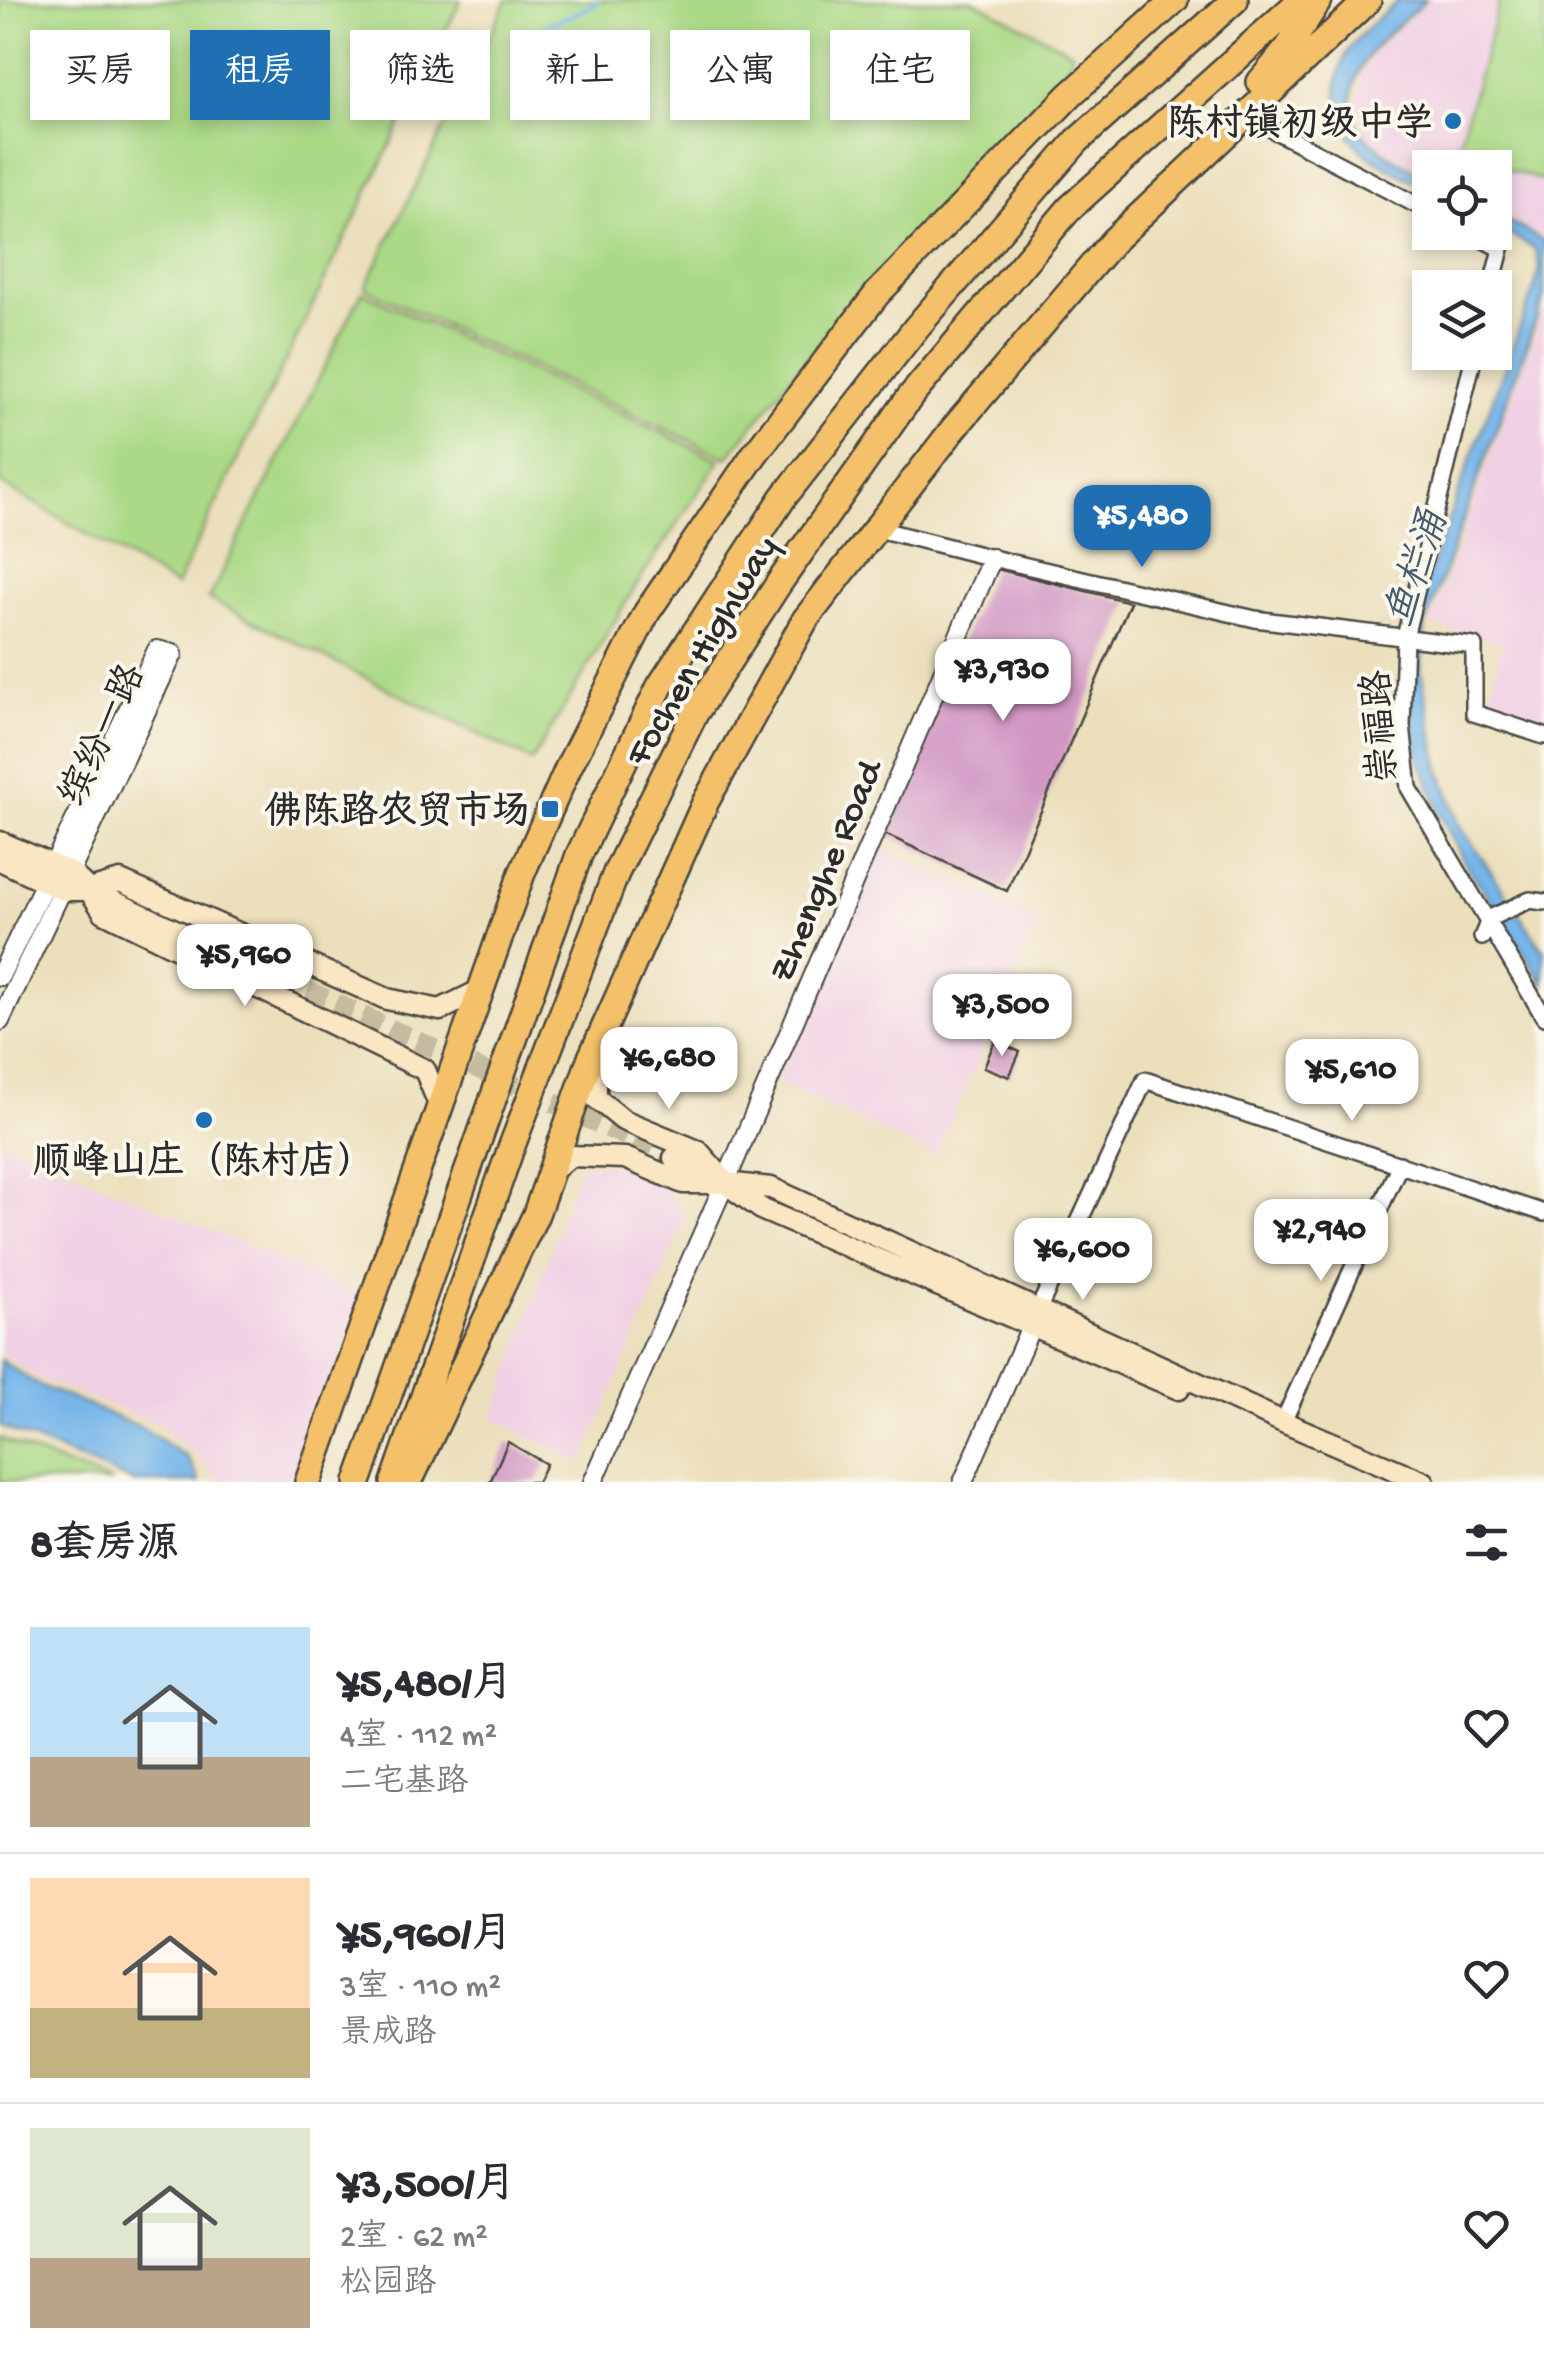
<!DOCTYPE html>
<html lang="zh">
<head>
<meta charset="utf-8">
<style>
  :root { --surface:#fff; --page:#f2f2f3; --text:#2b2b33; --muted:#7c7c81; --line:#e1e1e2; --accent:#1f6fb2 }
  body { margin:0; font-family:"Gochi Hand","LXGW WenKai TC",sans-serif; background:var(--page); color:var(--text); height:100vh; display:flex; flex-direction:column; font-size:38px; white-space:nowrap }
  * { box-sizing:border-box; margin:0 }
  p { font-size:32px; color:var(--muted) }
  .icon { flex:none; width:55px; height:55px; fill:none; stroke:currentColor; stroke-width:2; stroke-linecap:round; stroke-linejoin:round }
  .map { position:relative; height:1482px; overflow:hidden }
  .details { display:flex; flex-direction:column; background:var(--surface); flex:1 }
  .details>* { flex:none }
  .guide { position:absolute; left:30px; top:30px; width:1000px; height:90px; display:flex; gap:20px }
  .fabs { position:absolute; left:1412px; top:150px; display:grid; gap:20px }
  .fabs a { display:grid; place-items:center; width:100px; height:100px; border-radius:0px; background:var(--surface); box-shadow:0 5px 15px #0003; font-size:50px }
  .price { position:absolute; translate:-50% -85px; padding:0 22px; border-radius:20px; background:#fff; color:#222; font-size:32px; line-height:65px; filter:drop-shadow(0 2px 5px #0008) }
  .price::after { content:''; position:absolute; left:50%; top:60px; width:30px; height:22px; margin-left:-15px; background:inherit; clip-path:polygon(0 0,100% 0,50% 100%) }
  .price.on { background:var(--accent); color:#fff }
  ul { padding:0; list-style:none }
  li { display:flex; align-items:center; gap:30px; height:250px; padding:0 30px }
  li+li { border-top:2px solid var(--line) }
  li span { display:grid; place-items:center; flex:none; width:280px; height:200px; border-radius:0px; color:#555 }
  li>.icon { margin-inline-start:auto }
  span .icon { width:120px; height:120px; fill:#fffc; stroke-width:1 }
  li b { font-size:42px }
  h2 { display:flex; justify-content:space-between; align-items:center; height:120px; padding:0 30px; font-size:42px }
  .chip { padding:0 35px; border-radius:0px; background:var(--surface); box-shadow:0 5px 15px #0003; font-size:35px; line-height:90px }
  .chip.on { background:var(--accent); color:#fff }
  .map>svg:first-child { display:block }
  .built { fill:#f0d0e4 }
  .green { fill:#abd986; stroke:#6b8258; stroke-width:2.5 }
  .water { fill:#75b5e9; stroke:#50708a; stroke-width:2.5 }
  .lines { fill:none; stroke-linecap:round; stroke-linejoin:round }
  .stream { stroke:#75b5e9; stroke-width:5 }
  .building { fill:#d298c4 }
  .secondary-tunnel { stroke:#c5bb9f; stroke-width:20; stroke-dasharray:20 10; stroke-linecap:butt }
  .minor-casing { stroke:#484641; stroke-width:20 }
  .tertiary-casing { stroke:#484641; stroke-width:22 }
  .secondary-casing { stroke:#484641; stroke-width:25 }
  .trunk-casing { stroke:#484641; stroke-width:30 }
  .minor { stroke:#fff; stroke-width:15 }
  .tertiary { stroke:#fff; stroke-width:18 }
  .secondary { stroke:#fbe6c3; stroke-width:20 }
  .trunk { stroke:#f4c16a; stroke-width:25 }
  .poi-dot { fill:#1f6fb2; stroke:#fbf7ec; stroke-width:4 }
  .labels { text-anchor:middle; stroke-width:8; stroke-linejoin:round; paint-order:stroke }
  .poi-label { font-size:38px; font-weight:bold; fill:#2b2b2b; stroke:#fbf7ec; text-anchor:end }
  .street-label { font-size:38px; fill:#2b2b2b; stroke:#fbf7ec }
  .water-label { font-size:40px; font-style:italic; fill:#455b6e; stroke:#fbf7ec }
</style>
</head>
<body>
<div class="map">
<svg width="1544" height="1482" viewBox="0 0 1544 1482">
  <rect width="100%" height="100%" fill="#fbf7ec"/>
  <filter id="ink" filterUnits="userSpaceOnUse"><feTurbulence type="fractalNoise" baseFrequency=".01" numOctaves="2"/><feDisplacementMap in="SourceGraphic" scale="20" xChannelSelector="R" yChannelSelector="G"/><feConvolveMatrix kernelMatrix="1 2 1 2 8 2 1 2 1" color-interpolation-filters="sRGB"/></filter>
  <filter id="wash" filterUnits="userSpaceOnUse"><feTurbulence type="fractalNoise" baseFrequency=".0048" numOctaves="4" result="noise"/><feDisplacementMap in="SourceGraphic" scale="40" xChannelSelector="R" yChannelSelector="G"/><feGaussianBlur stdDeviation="2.25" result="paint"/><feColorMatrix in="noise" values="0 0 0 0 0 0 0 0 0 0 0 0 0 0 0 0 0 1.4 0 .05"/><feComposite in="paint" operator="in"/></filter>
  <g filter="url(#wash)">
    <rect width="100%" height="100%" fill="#ebdfbc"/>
    <!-- built -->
    <path class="built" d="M1430,0h114v237l-49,-26v-43h-65v8l-31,-17 -30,-21 -12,-33 3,-27 14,-26z
      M1544,307v419l-56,-17 14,-67 -72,-17z
      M877,847l162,73 -104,236 -158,-74z
      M0,1141l363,154 -66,187h-75l-21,-22 -43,-36 -119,-45 -39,-26z
      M606,1164l51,16 29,38 -104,245 -88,-45 85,-251z"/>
    <!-- green -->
    <path class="green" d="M0,0h461l-285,586 -176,-103z
      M507,0h466l99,52 -7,24 -139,144 -73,80 -126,158 -362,-170z
      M1500,0h44v181l-88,-27z
      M362,292l358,168 -82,122 -106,179 -323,-162z
      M0,1438l36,16 76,28h-112z"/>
    <!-- water -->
    <path class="water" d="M1399,0h27c-30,28 -79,60 -73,106 1,10 4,22 11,29 18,19 44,32 66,44v11c-18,-10 -38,-19 -55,-30 -35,-23 -48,-64 -30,-103 11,-23 36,-40 54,-57z
      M1495,214l49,27v57l-119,327 -4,46 18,95 20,58 85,127v34l-41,-67 -37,-53 -26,-51 -20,-54 -11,-39 -1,-61 14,-69 114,-308 3,-17 -4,-17 -40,-23z
      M0,1360l38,25 103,42 47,31 12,24h-66l-134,-56z"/>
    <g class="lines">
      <!-- stream -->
      <path class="stream" d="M546,26l46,-20 5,-6"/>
    </g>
    <g id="blocks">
      <!-- building -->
      <path class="building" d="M993,568l137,34 -123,289 -127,-59z
        M995,1041l25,11 -11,25 -25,-10z
        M508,1442l38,22 -9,18h-47z"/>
    </g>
  </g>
  <g filter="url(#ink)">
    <use href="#blocks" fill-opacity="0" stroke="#484641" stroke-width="2.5"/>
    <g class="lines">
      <!-- secondary-tunnel -->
      <path class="secondary-tunnel" d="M253,966l421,192"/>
      <!-- minor casing -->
      <g class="minor-casing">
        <path id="minor" d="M1245,115l185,97
          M1469,232l32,17 -10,39
          M1475,352l-70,285 -3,89 7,62 135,229
          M874,528l118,30 263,61 219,27v67l70,23
          M1482,937l7,-17 3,-3 38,-17 14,2
          M1038,1310l107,-230 399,133
          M1283,1422l117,-258"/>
      </g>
      <!-- tertiary casing -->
      <g class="tertiary-casing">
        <path id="tertiary" d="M0,976l157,-326 16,4 -173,367
          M593,1482l132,-299 267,-625
          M963,1482l74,-169"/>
      </g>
      <!-- secondary casing -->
      <g class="secondary-casing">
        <path id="secondary" d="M0,842l71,31 18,17 164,76
          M0,860l63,30h26l31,-9 267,118 53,11 41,-20
          M89,890l15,22 321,158 15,37
          M596,1058v40l27,22 75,31 23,26
          M674,1158l51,25 38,27 416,179
          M551,1172l19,-16 55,2 58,25h42l46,5 512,234 141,60"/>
      </g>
      <!-- trunk casing -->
      <g class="trunk-casing">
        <path id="trunk" d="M1260,82l28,-34 31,-48
          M308,1482l214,-609 47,-107 78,-154 107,-157 123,-161 193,-199 105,-95
          M358,1482l221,-627 81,-169 123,-188 133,-170 161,-187 158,-141
          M394,1482l116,-331 106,-278 78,-158 85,-132 131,-186 160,-189 231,-208
          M409,1482l127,-268 54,-154 115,-257 100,-183 150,-193 158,-186 255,-241"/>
      </g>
      <!-- minor -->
      <use href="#minor" class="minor"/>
      <!-- tertiary -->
      <use href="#tertiary" class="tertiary"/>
      <!-- secondary -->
      <use href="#secondary" class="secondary"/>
      <!-- trunk -->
      <use href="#trunk" class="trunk"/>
    </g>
  </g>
  <!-- markers -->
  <g class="poi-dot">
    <circle cx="1453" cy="121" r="10"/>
    <rect x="540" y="799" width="20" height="20" rx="5"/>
    <circle cx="204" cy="1120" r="10"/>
  </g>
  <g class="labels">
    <!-- poi labels -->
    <g class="poi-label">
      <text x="1433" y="134">陈村镇初级中学</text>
      <text x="530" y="822">佛陈路农贸市场</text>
      <text x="204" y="1172" text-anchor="middle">顺峰山庄（陈村店）</text>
    </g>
    <!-- street labels -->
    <g class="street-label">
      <text transform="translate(699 649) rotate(-59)" y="13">Fochen Highway</text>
      <text transform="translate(1378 727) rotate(-94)" y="13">崇福路</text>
      <text transform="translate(100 734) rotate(-65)" y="13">缤纷一路</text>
      <text transform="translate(823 870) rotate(-67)" y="13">Zhenghe Road</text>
    </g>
    <!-- water labels -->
    <g class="water-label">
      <text transform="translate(1414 568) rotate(-72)" y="14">鱼栏涌</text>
    </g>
  </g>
</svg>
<div class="fabs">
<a><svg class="icon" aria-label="locate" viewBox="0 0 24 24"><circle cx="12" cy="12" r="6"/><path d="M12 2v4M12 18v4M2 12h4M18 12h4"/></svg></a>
<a><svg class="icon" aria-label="layers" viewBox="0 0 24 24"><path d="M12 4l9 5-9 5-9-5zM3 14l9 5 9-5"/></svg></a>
</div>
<b class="price on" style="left:1142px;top:570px">¥5,480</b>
<b class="price" style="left:1003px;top:724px">¥3,930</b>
<b class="price" style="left:245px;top:1009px">¥5,960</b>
<b class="price" style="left:1002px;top:1059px">¥3,500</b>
<b class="price" style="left:669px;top:1112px">¥6,680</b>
<b class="price" style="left:1352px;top:1124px">¥5,610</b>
<b class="price" style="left:1321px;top:1284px">¥2,940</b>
<b class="price" style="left:1083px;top:1303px">¥6,600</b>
<div class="guide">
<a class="chip">买房</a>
<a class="chip on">租房</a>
<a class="chip">筛选</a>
<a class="chip">新上</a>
<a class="chip">公寓</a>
<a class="chip">住宅</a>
</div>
</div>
<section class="details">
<h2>8套房源<svg class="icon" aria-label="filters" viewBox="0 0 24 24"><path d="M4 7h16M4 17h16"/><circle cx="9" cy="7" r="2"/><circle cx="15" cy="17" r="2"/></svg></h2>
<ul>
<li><span style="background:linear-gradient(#bfe0f5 65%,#b9a48a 0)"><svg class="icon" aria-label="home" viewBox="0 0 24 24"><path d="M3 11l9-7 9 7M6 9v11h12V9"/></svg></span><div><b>¥5,480/月</b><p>4室 · 112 m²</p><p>二宅基路</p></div><svg class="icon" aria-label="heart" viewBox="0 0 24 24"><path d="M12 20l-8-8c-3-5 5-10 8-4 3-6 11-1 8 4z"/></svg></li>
<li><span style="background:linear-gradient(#ffd9b3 65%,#c2b280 0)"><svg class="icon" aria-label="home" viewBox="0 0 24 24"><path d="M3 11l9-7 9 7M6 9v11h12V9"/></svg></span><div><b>¥5,960/月</b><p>3室 · 110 m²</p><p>景成路</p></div><svg class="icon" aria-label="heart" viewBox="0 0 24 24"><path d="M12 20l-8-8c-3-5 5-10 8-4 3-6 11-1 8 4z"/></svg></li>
<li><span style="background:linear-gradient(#dfe7d0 65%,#b9a48a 0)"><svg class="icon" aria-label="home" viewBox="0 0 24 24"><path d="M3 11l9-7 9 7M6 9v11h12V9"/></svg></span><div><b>¥3,500/月</b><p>2室 · 62 m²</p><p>松园路</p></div><svg class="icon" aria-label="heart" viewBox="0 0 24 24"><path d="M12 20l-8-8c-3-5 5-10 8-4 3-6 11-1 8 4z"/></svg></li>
</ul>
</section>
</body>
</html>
